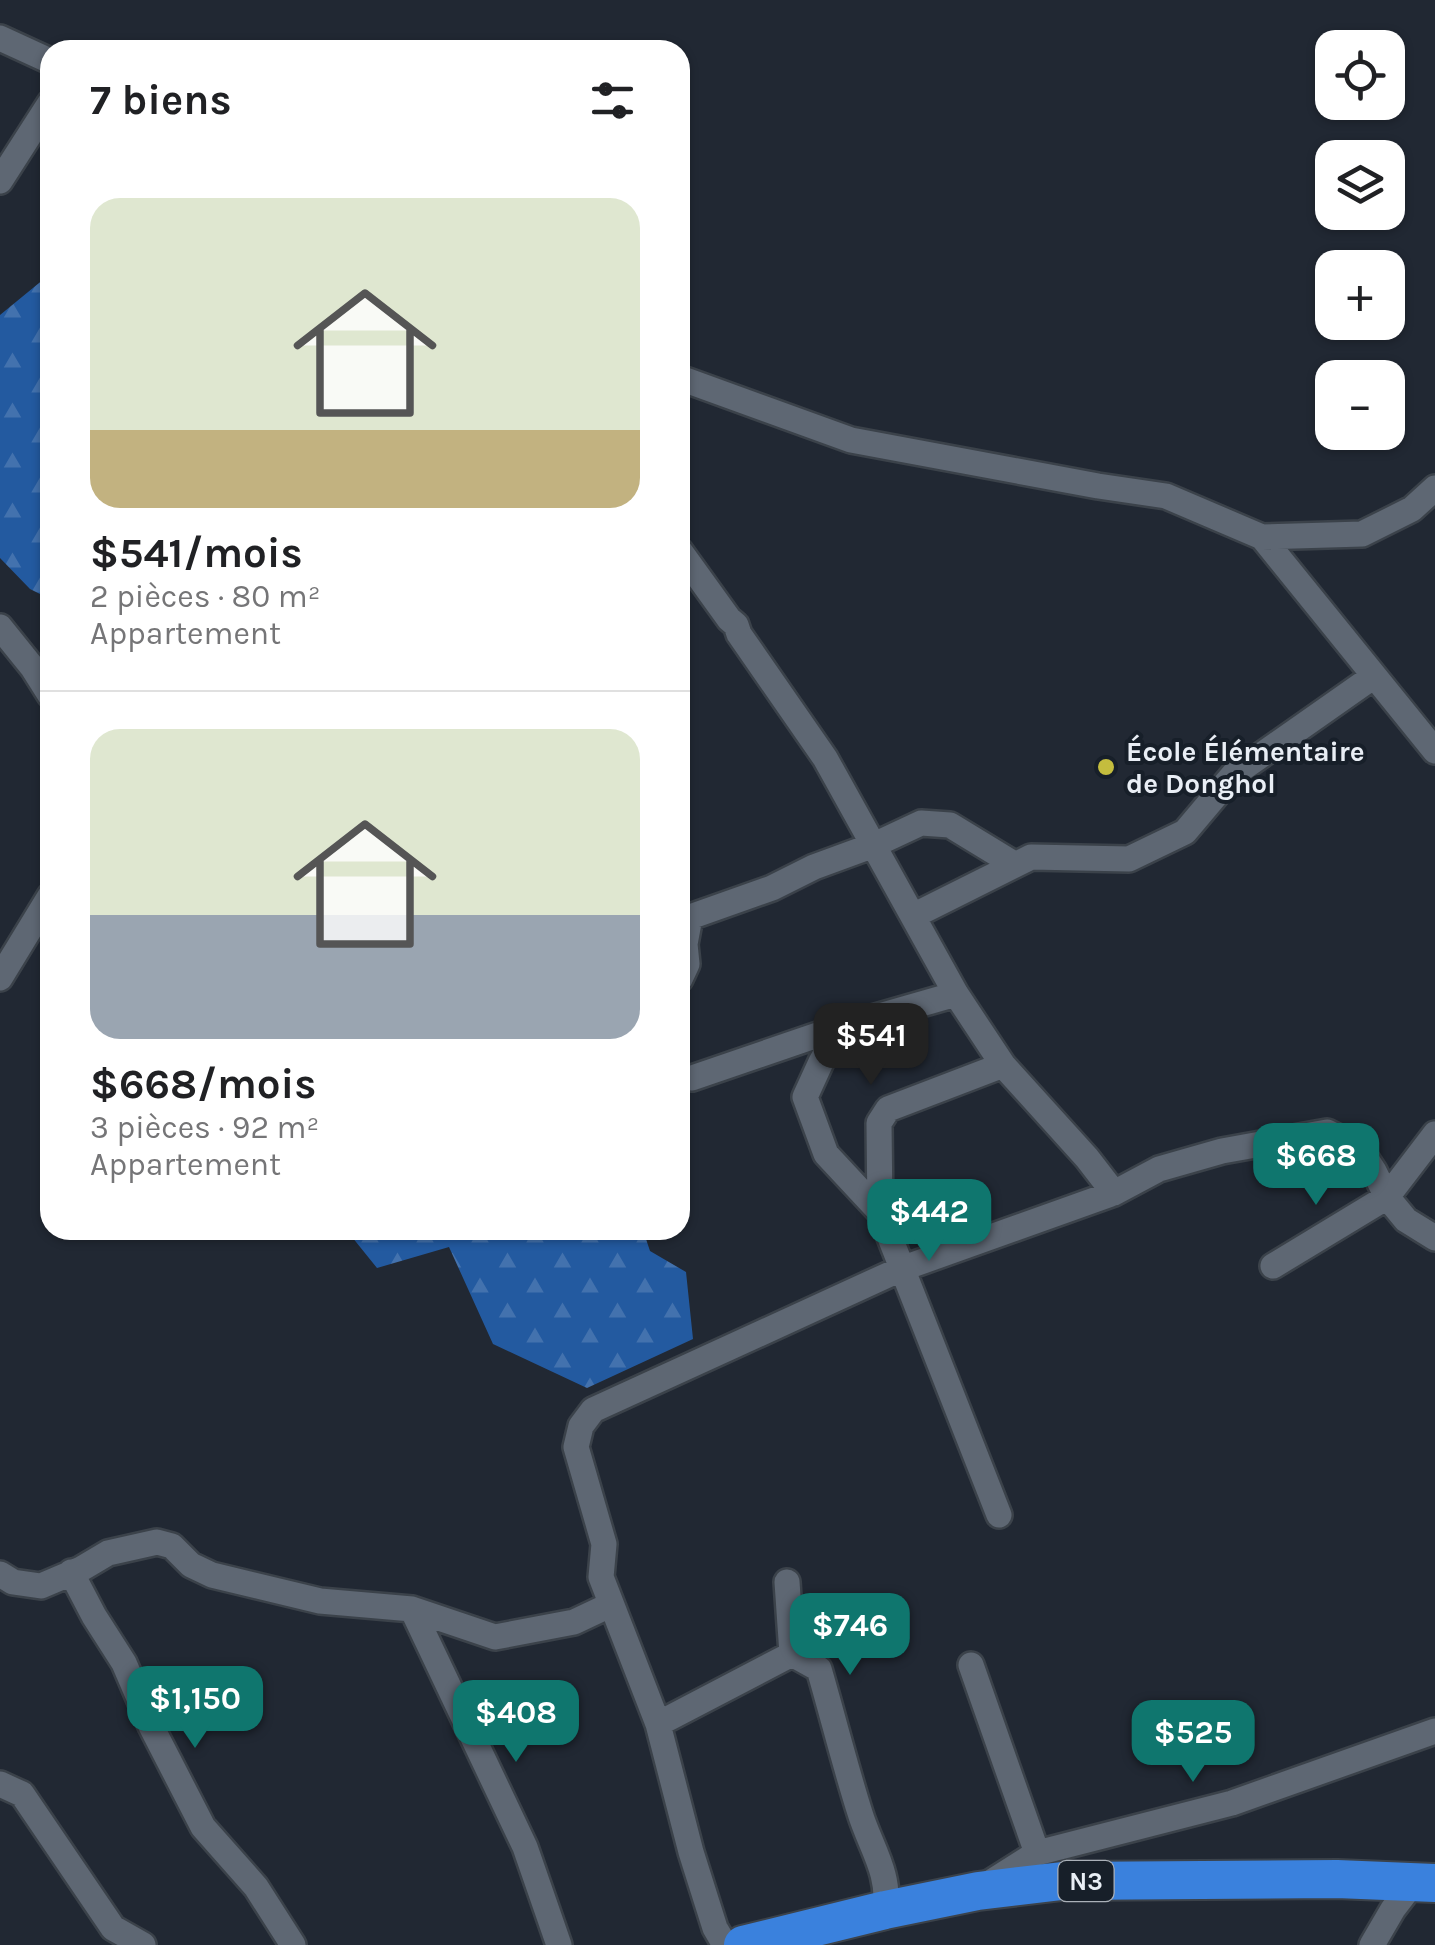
<!DOCTYPE html>
<html lang="fr">
<head>
<meta charset="utf-8">
<style>
  :root { --surface:#fff; --page:#f2f2f2; --text:#202124; --muted:#757577; --line:#e0e0e0; --accent:#0f766e }
  body { margin:0; font-family:Karla,sans-serif; background:var(--page); color:var(--text); height:100vh; display:flex; flex-direction:column; font-size:38px; white-space:nowrap }
  * { box-sizing:border-box; margin:0 }
  p { font-size:32px; color:var(--muted) }
  .icon { flex:none; width:55px; height:55px; fill:none; stroke:currentColor; stroke-width:2; stroke-linecap:round; stroke-linejoin:round }
  .map { position:relative; flex:1; overflow:hidden }
  .sheet { position:absolute; left:40px; top:40px; width:650px; height:1200px; display:flex; flex-direction:column; background:var(--surface); border-radius:30px; box-shadow:0 2px 8px #0004 }
  .sheet>* { flex:none }
  .tools { position:absolute; left:1315px; top:30px; display:grid; gap:20px }
  .tools a { display:grid; place-items:center; width:90px; height:90px; border-radius:20px; background:var(--surface); box-shadow:0 2px 8px #0004; font-size:50px }
  .price { position:absolute; translate:-50% -85px; padding:0 22px; border-radius:20px; background:var(--accent); color:#fff; font-size:32px; line-height:65px; filter:drop-shadow(0 2px 5px #0008) }
  .price::after { content:''; position:absolute; left:50%; top:60px; width:30px; height:22px; margin-left:-15px; background:inherit; clip-path:polygon(0 0,100% 0,50% 100%) }
  .price.current { background:#222; color:#fff }
  ul { padding:0; list-style:none }
  li { display:grid; align-content:center; gap:20px; height:530px; padding:0 50px }
  li+li { border-top:2px solid var(--line) }
  li span { display:grid; place-items:center; height:310px; border-radius:30px; color:#555 }
  li>.icon { margin-inline-start:auto }
  span .icon { width:180px; height:180px; fill:#fffc; stroke-width:1 }
  li b { font-size:42px }
  h2 { display:flex; justify-content:space-between; align-items:center; height:120px; padding:0 50px; font-size:42px }
  .map>svg:first-child { display:block }
  .forest { fill:url(#forest-firs) }
  .lines { fill:none; stroke-linecap:round; stroke-linejoin:round }
  .minor-casing { stroke:#3b424a; stroke-width:30 }
  .highway-casing { stroke:#3b424a; stroke-width:42 }
  .minor { stroke:#5e6773; stroke-width:25 }
  .highway { stroke:#3a81dd; stroke-width:38 }
  .poi-dot { fill:#c4bd3e; stroke:#171f29; stroke-width:4 }
  .labels { text-anchor:middle; stroke-width:8; stroke-linejoin:round; paint-order:stroke }
  .shield { fill:#171f29; stroke:#aab0b8; stroke-width:2.5 }
  .shield-label { font-size:25px; font-weight:bold; fill:#e9eef5 }
  .poi-label { font-size:28px; font-weight:bold; fill:#e9eef5; stroke:#171f29; text-anchor:start }
</style>
</head>
<body>
<div class="map">
<svg width="1435" height="1945" viewBox="0 0 1435 1945">
  <defs>
    <pattern id="forest-firs" width="22" height="20" patternUnits="userSpaceOnUse" patternTransform="scale(2.5)"><rect width="22" height="20" fill="#235aa0"/><path d="M5 1l3.5 6h-7zM16 11l3.5 6h-7z" fill="#4372ae"/></pattern>
  </defs>
  <rect width="100%" height="100%" fill="#212833"/>
  <!-- forest -->
  <path class="forest" d="M50,274v325l-20,-10 -30,-31v-243z
    M352,1230h291l7,21 36,21 7,67 -106,49 -94,-44 -44,-97 -72,21 -25,-31z"/>
  <g class="lines">
    <!-- minor casing -->
    <g class="minor-casing">
      <path id="minor" d="M0,38l50,23
        M0,181l50,-78
        M680,378l171,62 247,46 68,10 96,41 173,214
        M1262,537l100,-3 50,-25 23,-21
        M680,551l49,68 7,6 3,9 86,124 131,236 47,71 84,93 27,35
        M0,627l33,41 17,27
        M913,916l118,-59 98,2 56,-27 48,-57 141,-99
        M0,978l50,-82
        M680,979l7,-15 -2,-20 5,-27 82,-29 42,-21 60,-22 47,-22 29,2 64,39
        M841,1027l-20,35 -16,35 21,57 54,58 119,303
        M692,1078l149,-51 115,-33
        M880,1212l-1,-89 9,-14 115,-44
        M1273,1266l114,-69 48,-63
        M71,1572l23,44 30,47 27,63 52,101 53,60 37,58
        M0,1574l13,8 28,4 40,-17 27,-16 49,-11 15,4 19,19 21,10 108,26 92,8 83,28 79,-15 36,-17
        M787,1582l5,72
        M412,1609l113,238 34,98
        M971,1665l66,188
        M658,1724l134,-70 27,15c14,48 26,97 41,144 10,33 31,61 25,97
        M0,1784l22,10 91,134 30,17
        M988,1884l49,-31 195,-50 203,-72
        M725,1945l-10,-17 -24,-76 -33,-128 -57,-147 3,-33 -28,-97 5,-21 12,-16 308,-141 213,-76 45,-24 63,-18 105,-19 32,16 15,23 13,26 19,23 29,18
        M1372,1945l21,-36 20,-26"/>
    </g>
    <!-- highway casing -->
    <g class="highway-casing">
      <path id="highway" d="M743,1945l142,-35 93,-19 84,-10 275,-2 98,4"/>
    </g>
    <!-- minor -->
    <use href="#minor" class="minor"/>
    <!-- highway -->
    <use href="#highway" class="highway"/>
  </g>
  <!-- markers -->
  <circle class="poi-dot" cx="1106" cy="767" r="10"/>
  <g class="labels">
    <!-- shield labels -->
    <rect class="shield" x="1058.5" y="1861" width="55" height="40" rx="8"/>
    <g class="shield-label">
      <text x="1086" y="1890">N3</text>
    </g>
    <!-- poi labels -->
    <g class="poi-label">
      <text x="1126" y="761">École Élémentaire<tspan x="1126" dy="32">de Donghol</tspan></text>
    </g>
  </g>
</svg>
<div class="tools">
<a><svg class="icon" aria-label="locate" viewBox="0 0 24 24"><circle cx="12" cy="12" r="6"/><path d="M12 2v4M12 18v4M2 12h4M18 12h4"/></svg></a>
<a><svg class="icon" aria-label="layers" viewBox="0 0 24 24"><path d="M12 4l9 5-9 5-9-5zM3 14l9 5 9-5"/></svg></a>
<a>+</a>
<a>−</a>
</div>
<b class="price current" style="left:871px;top:1088px">$541</b>
<b class="price" style="left:1316px;top:1208px">$668</b>
<b class="price" style="left:929px;top:1264px">$442</b>
<b class="price" style="left:850px;top:1678px">$746</b>
<b class="price" style="left:195px;top:1751px">$1,150</b>
<b class="price" style="left:516px;top:1765px">$408</b>
<b class="price" style="left:1193px;top:1785px">$525</b>
<section class="sheet">
<h2>7 biens<svg class="icon" aria-label="filters" viewBox="0 0 24 24"><path d="M4 7h16M4 17h16"/><circle cx="9" cy="7" r="2"/><circle cx="15" cy="17" r="2"/></svg></h2>
<ul>
<li><span style="background:linear-gradient(#dfe7d0 75%,#c2b280 0)"><svg class="icon" aria-label="home" viewBox="0 0 24 24"><path d="M3 11l9-7 9 7M6 9v11h12V9"/></svg></span><div><b>$541/mois</b><p>2 pièces · 80 m²</p><p>Appartement</p></div></li>
<li><span style="background:linear-gradient(#dfe7d0 60%,#9aa5b1 0)"><svg class="icon" aria-label="home" viewBox="0 0 24 24"><path d="M3 11l9-7 9 7M6 9v11h12V9"/></svg></span><div><b>$668/mois</b><p>3 pièces · 92 m²</p><p>Appartement</p></div></li>
</ul>
</section>
</div>
</body>
</html>
